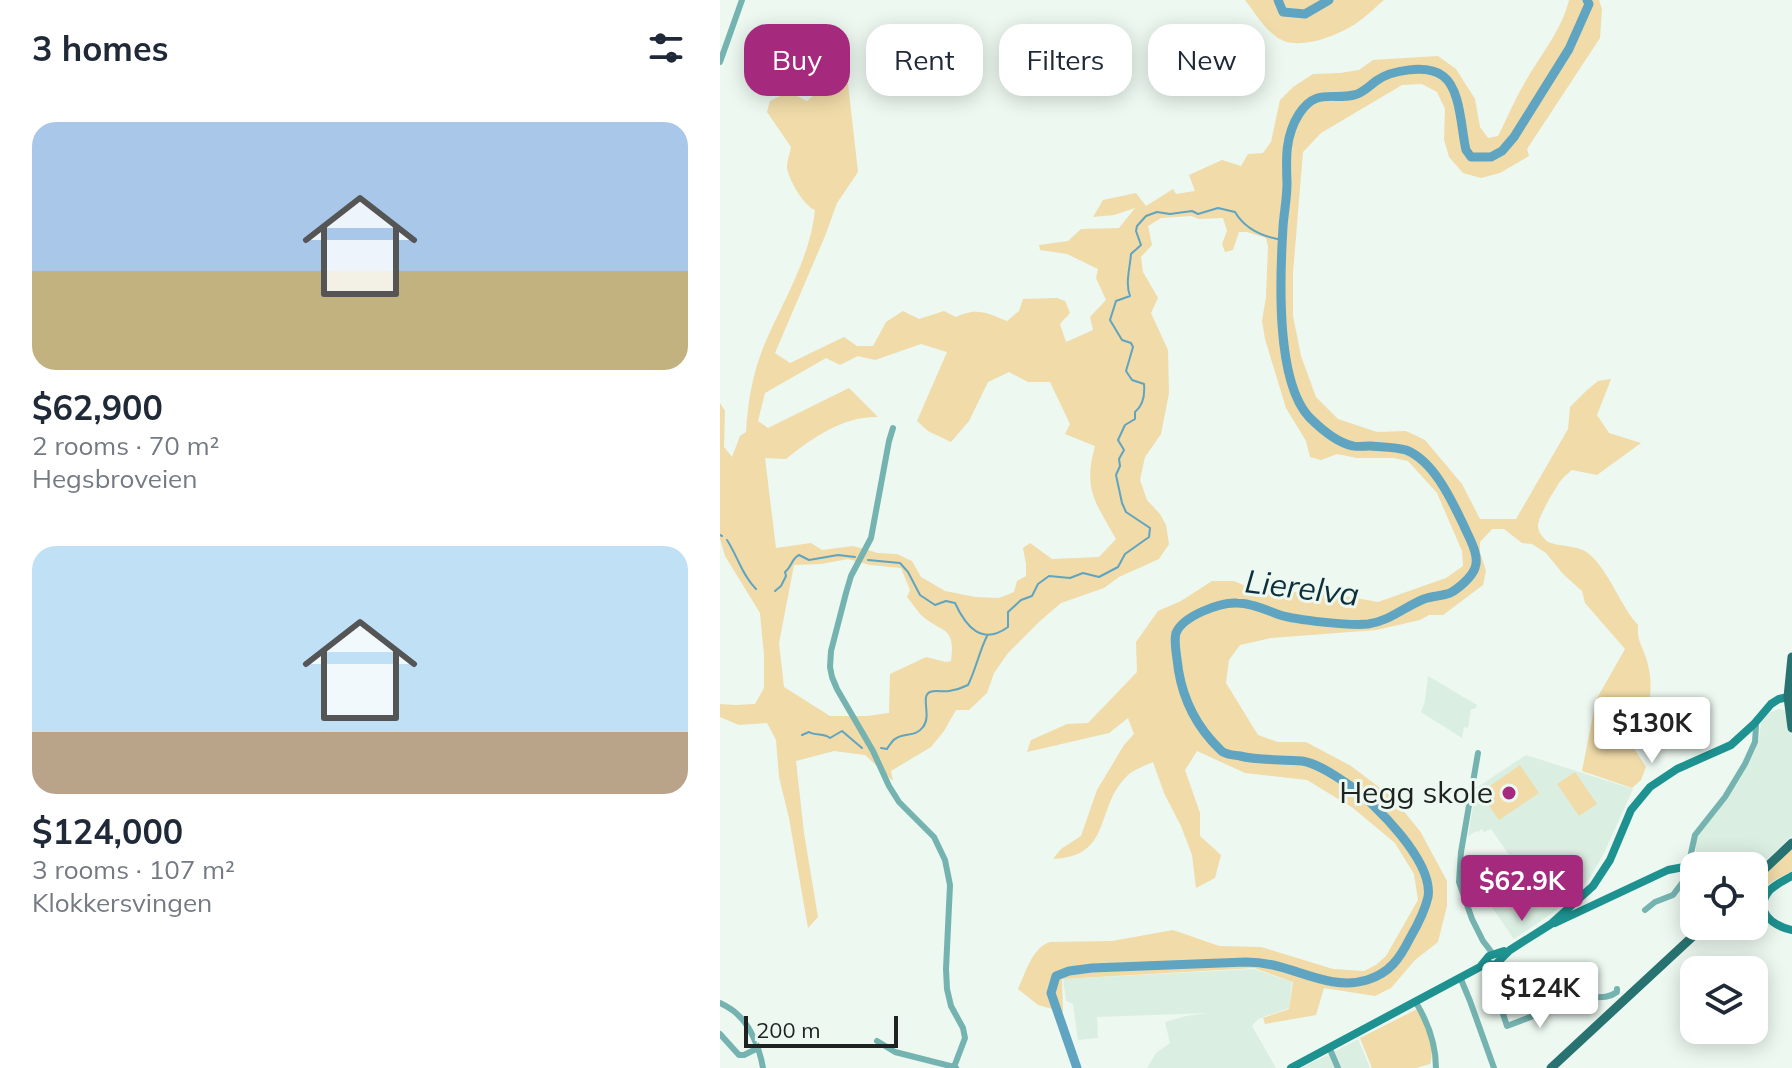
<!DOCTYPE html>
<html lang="en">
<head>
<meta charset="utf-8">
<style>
  :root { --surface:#fff; --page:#f6f6f7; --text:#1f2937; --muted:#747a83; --accent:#a5297d }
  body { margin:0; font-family:Mulish,sans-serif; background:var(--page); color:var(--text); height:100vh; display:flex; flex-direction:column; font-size:30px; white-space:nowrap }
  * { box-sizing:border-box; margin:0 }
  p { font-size:26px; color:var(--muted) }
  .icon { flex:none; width:44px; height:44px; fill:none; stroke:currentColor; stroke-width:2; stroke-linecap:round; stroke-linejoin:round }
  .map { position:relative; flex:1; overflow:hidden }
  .drawer { display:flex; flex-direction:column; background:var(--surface); width:720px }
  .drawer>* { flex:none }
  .banner { position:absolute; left:24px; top:24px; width:760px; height:72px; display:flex; gap:16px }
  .controls { position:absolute; left:960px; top:852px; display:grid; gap:16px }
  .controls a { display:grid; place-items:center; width:88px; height:88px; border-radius:16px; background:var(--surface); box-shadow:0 4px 20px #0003; font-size:40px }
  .scale { position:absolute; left:24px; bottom:20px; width:154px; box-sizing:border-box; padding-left:8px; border:4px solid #1e2220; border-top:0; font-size:22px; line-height:28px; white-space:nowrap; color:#1e2220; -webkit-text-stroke:6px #ecf8f0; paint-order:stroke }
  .price { position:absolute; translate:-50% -68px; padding:0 18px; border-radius:8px; background:#fff; color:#222; font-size:26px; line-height:52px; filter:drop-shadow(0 2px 4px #0008) }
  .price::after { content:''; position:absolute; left:50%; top:48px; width:24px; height:18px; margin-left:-12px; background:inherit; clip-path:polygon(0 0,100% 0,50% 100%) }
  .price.active { background:var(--accent); color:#fff }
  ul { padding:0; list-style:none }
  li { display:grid; align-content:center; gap:16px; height:424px; padding:0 32px }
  li span { display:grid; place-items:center; height:248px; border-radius:24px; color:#555 }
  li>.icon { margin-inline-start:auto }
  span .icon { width:144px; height:144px; fill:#fffc; stroke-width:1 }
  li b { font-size:34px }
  h2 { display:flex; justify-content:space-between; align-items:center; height:96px; padding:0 32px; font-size:34px }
  .tag { padding:0 28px; border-radius:24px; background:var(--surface); box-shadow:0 4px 20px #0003; font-size:28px; line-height:72px }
  .tag.active { background:var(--accent); color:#fff }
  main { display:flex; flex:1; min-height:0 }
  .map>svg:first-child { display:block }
  .built { fill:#dbeee2 }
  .green { fill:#f0dba9; fill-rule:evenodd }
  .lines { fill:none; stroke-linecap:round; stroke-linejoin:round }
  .stream { stroke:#5fa4c1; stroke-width:2 }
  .river { stroke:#5fa4c1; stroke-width:9 }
  .street { stroke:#75b3b0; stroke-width:6 }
  .secondary { stroke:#1d9290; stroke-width:8 }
  .primary { stroke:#287371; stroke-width:9 }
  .poi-dot { fill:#a5297d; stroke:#ecf8f0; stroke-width:3 }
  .labels { text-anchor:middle; stroke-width:6; stroke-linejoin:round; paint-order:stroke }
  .poi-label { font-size:30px; fill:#1e2220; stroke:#ecf8f0; text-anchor:end }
  .water-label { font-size:32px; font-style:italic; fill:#0d2f3c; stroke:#ecf8f0 }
</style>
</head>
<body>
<main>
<section class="drawer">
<h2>3 homes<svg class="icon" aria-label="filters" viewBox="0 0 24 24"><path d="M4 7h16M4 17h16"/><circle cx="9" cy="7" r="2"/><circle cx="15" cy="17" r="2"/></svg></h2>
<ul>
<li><span style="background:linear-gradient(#a9c7e8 60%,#c2b280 0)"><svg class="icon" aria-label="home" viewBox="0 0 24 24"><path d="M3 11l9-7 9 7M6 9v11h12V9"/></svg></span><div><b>$62,900</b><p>2 rooms · 70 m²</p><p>Hegsbroveien</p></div></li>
<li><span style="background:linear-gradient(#bfe0f5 75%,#b9a48a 0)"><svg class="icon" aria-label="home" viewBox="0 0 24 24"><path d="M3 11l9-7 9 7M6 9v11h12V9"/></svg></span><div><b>$124,000</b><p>3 rooms · 107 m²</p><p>Klokkersvingen</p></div></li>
</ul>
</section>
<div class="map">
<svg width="1072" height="1068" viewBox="0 0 1072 1068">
  <rect width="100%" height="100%" fill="#ecf8f0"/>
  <!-- built -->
  <path class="built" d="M708,676l49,29 -2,4h-4l-3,19 -4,-1 -2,11 -41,-26 4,-11z
    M1059,709l5,1 3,5 5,20v101l-38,36v-6h-53l-5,-14v-10l3,-8 26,-33 24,-37 10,-24 2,-18 5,-8z
    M806,755l107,34 -29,64 -14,25 -18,19 -21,17 -37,25 -23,-33 36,-25 -36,-52 -7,3 -2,-3 -4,3 -2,-1 -8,5 8,-48z
    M534,969l38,13 -3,26 -31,11 -6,7 24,42h-129l9,-15 14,-10 -5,-21 21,-6 23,-3 -112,4 1,21 -20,2 -5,-36 -7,-3 -3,-22z
    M638,1039l12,29h-70l30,-14z"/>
  <!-- green -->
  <path class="green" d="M525,0h139c-11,9 -22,21 -34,27 -17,10 -47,21 -66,14 -17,-7 -28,-27 -39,-41z
    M849,0h30l3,9 -2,29 -73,111 2,7 -29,17 -19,5 -18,-5 -14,-16 -5,-18 1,-30 -8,-17 -15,-8 -20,1 -81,48 -18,19 -10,121v43l8,40 15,41 22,22 39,13 29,-1 19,9 37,44 18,35h36l52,-90 2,-22 16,-16 12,-10 13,-2 -14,36 12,18 32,10 -44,32 -25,-5c-5,4 -10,8 -13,13 -5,8 -22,35 -21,44 0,5 6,12 10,15 11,5 31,3 41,12 21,18 30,50 49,71 -1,15 2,16 7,30 6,16 10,45 -3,61 -4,6 -12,12 -18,17l22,34 -5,13 -9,8 -50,-17 14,-71 29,-51 -40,-46 -3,-12 -19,-17 -17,-21 -14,-9 -10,-1 -18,-14h-12l-12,13v10l6,19 -3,14 -40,30h-14l-9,5 -44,10 -105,8 -31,7 -11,15 -3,23 32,52 20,7h28l45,24 41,31 28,34 27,50v25l-9,36 -23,18 -24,28 -16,8 -51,-8 -8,27 -51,9 -2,-6 26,-9 4,-27 -39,-14 -192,11 1,33 -25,-7 -20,-16c8,-17 14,-41 32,-47l62,-1 61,-11 46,16 42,1 72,22 31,2 12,-6 10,-9 32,-56 -4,-26 -19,-31 -42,-35 -46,-28 -62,-7 -48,-22 -12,19 15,43v23l21,19 -6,23 -19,10 -4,-33 -11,-29 -17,-33 -11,-31c-9,4 -21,8 -27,15 -32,33 -13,79 -73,82l8,-10 20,-13 16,-46 27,-45 10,-11 -6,-16 -19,15 -82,19 4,-12 36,-16 21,-1 49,-51 -1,-30 22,-31 23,-10 31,-20h22l23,10 16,2 44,-2 61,11 68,-24 17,-12 -1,-15 -25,-58 -29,-32 -14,-3h-37l-20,-4 -16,6 -11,-3 -4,-16 -20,-33 -21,-69 -3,-18 4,-24 2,-50 -2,-9 -19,-6h-8l-6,18 -8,2 -3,-8 5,-13 -4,-13 -24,1 -8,-3 -30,2 -13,8 4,19 -11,12 2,15 15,26 -7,15 17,37 1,43 -8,41 -16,23 -5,23 7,20 13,14 6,11 3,19 -10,15 -40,18 -15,11 -43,15 -21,18 -32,32 -14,20 -7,20 -18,17h-13l-12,21 -13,16 -40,24 2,10 -28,-26 -31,-4 -38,10 8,72 14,84 -10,11 -19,-110 -10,-41 -3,-37 -9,-17 -28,2 -19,-8v-13l15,1 20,-1 9,-16v-33l-4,-42 -35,-57 -5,-17v-136l5,8 -1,36 8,10 8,-21 6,-4c2,-30 6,-56 17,-84 19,-46 47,-88 52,-138 -11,-4 -27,-31 -28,-43 0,-6 3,-14 4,-20l-24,-35 3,-11 19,-9 18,9 8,-7 -8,-18 7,-16 -6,-25 19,-1 21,50 10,88 -21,31 -12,33 -50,117 15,10 54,-26 13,9h16l13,-24 17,-11 16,8 25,-8 12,6c21,-10 31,-4 51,4l12,-10 4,-12 34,-1 8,3 5,12 -10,11 6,18 27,-12 -3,-13 16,-17 -10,-22 2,-9 -31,-15 -27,-4 -1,-5 29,-4 13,-12 38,-1 16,-20 -21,7 -21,2 10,-17 33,-7 10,13 27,-17 3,5 19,-3 -6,-16 33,-15 19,6 7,-12 15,-1 8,-11 9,-42 13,-13 20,-13 27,-1 19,-3 14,-10 65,-4 18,13 19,30 5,28 8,11 10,-2c9,-17 16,-35 26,-52 15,-27 38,-54 45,-84zM201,344l26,8 -30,69 11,10 23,11 18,-21 19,-39 21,-10 19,10h22l20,42 -5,10 30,12c-12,44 0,55 21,93l-17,18 -47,2 -22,-16 -7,5 3,16v12l-9,5 -3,11 -15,6 -24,-1 -30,-6 -24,-14 -9,-16 -15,-7 -19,-1 -25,-7 -31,4 -11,-7 -35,5 -11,-90 21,1c26,-21 57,-43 92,-42l-29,-29 -81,40 -10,-7 7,-28 61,-35 14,7 18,-9 17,4zM128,559l22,6 31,3 9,22 -3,7c5,6 9,12 13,17 21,20 36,10 31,47l-5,1 -20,-5 -36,17 -1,39 -22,3h-37l-46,-29 -5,-44 15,-78 27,-1z
    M800,765l19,28 -40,27 -19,-27z
    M855,772l22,32 -18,12 -22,-32z
    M1072,849v22c-10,6 -23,10 -29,20 -4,6 -5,12 -9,18v-24z
    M697,1009c8,16 19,37 13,55l-14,4h-44l-12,-30z"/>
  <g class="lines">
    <!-- stream -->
    <path class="stream" d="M0,535l2,1
      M7,540c11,17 15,35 29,49
      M148,560l32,3 8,9 12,23 15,10 11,-4 9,2c11,24 27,43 53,24v-15l13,-12 11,-4 6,-12 11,-8 21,2 13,-5 16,4 19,-10 7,-13 24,-17 1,-9 -24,-16 -4,-9 -6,-28 4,-9 -1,-7 5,-9 -6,-10 7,-15 10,-6v-7c9,-7 10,-17 9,-28l-12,-4 -6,-9 7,-24 -2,-4 -9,-3 -12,-20 6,-19 14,-5c-5,-13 0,-28 1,-42l10,-9 -5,-14 1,-5 9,-10 11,-4 13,2 22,-3 6,3 20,-6 17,4c10,17 28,25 48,28
      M55,591l6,-5 5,-10 -1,-4c7,-5 6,-13 14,-17l10,5 29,-5 17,2
      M82,735l7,-3c7,4 15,1 21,6l12,-7 20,17
      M161,748l6,1c1,-2 6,-9 8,-10 9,-7 20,-1 28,-12 9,-11 -3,-31 7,-35 5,-2 13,0 19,-1 7,-1 13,-3 19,-6 8,-16 11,-33 19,-49"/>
    <!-- river -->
    <path class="river" d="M558,0l5,12 22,2 24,-14
      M357,1068l-26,-75 5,-17 13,-5 23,-3 154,-6c9,0 18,1 27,3 31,7 62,25 94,15 23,-7 33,-22 43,-42 7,-12 15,-28 18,-41 6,-35 -53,-94 -79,-112 -13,-9 -32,-22 -47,-24 -21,-2 -41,0 -62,-5 -6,-1 -12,-1 -17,-4 -2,-1 -11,-11 -12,-12 -21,-24 -31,-50 -34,-81 -1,-7 -3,-19 -1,-26 7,-17 44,-31 61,-30 15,0 29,7 43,12 16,5 70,11 88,9 22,-3 36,-17 56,-25 8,-3 18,-3 26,-6 8,-4 22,-16 25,-25 5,-13 -6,-30 -11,-42 -12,-25 -30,-65 -58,-76 -10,-3 -25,-3 -35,-4 -1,0 -17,1 -18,0 -15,-3 -33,-18 -44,-29 -34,-37 -29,-142 -26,-190 1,-15 4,-28 4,-44 -1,-24 -2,-47 12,-69 17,-26 32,-14 55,-19 9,-2 15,-9 22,-14 15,-11 51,-17 67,-5 18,13 18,53 23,74l5,7h20l11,-6 12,-14 55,-88 20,-45 -2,-4"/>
    <!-- street -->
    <path class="street" d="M0,62l22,-62
      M173,428l-4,13 -18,97 -20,38 -5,17 -15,58 -1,16 2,10 5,12 36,62 16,35 10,16 35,35 11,23 5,25 -4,84 1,20 4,17 12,22 2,10 -11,29 2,1
      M758,753l-17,99 -2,30 13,37 11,22 10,13
      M968,867l7,-32 30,-38 20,-33 10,-22 1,-16 -2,-2
      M925,910l10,-8 18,-7 12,-16
      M769,964v7l18,55 73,-28c13,-3 25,3 37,-6v-3
      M740,977l10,24 24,67
      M695,1001c13,21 21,42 21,67
      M0,1003c6,3 12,6 17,11 14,12 23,36 26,54
      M0,1034l19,21h5l14,-7
      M157,1041l18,11 59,15
      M609,1047l9,21"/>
    <!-- secondary -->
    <path class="secondary" d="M1072,876c-7,4 -16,8 -22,14 -18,21 3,36 22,40
      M1034,919h15
      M835,923l113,-53 16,-3 10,2
      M760,967l9,-11 15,-5
      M571,1068l189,-101 9,-3 6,1 15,-15 41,-26 42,-38 17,-26 21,-50 19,-23 27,-18 54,-24 23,-21 17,-20 8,-5 9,-2 3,3"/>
    <!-- primary -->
    <path class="primary" d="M1072,657l-4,40 4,31
      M1034,879l38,-36
      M831,1068l153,-142"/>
  </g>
  <!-- markers -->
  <circle class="poi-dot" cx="789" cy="793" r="8"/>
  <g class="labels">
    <!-- poi labels -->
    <g class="poi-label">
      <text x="773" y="803">Hegg skole</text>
    </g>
    <!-- water labels -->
    <g class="water-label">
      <text transform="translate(582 588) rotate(7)" y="11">Lierelva</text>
    </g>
  </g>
</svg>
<div class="controls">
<a><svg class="icon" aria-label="locate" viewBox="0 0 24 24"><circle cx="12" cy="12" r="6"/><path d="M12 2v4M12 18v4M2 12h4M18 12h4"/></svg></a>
<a><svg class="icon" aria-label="layers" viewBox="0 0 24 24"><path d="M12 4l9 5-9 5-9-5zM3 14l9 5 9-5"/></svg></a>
</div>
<div class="scale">200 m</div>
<b class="price" style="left:932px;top:765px">$130K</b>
<b class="price active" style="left:802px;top:923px">$62.9K</b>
<b class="price" style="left:820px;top:1030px">$124K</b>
<div class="banner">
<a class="tag active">Buy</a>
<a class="tag">Rent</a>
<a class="tag">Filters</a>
<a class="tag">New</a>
</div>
</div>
</main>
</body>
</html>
